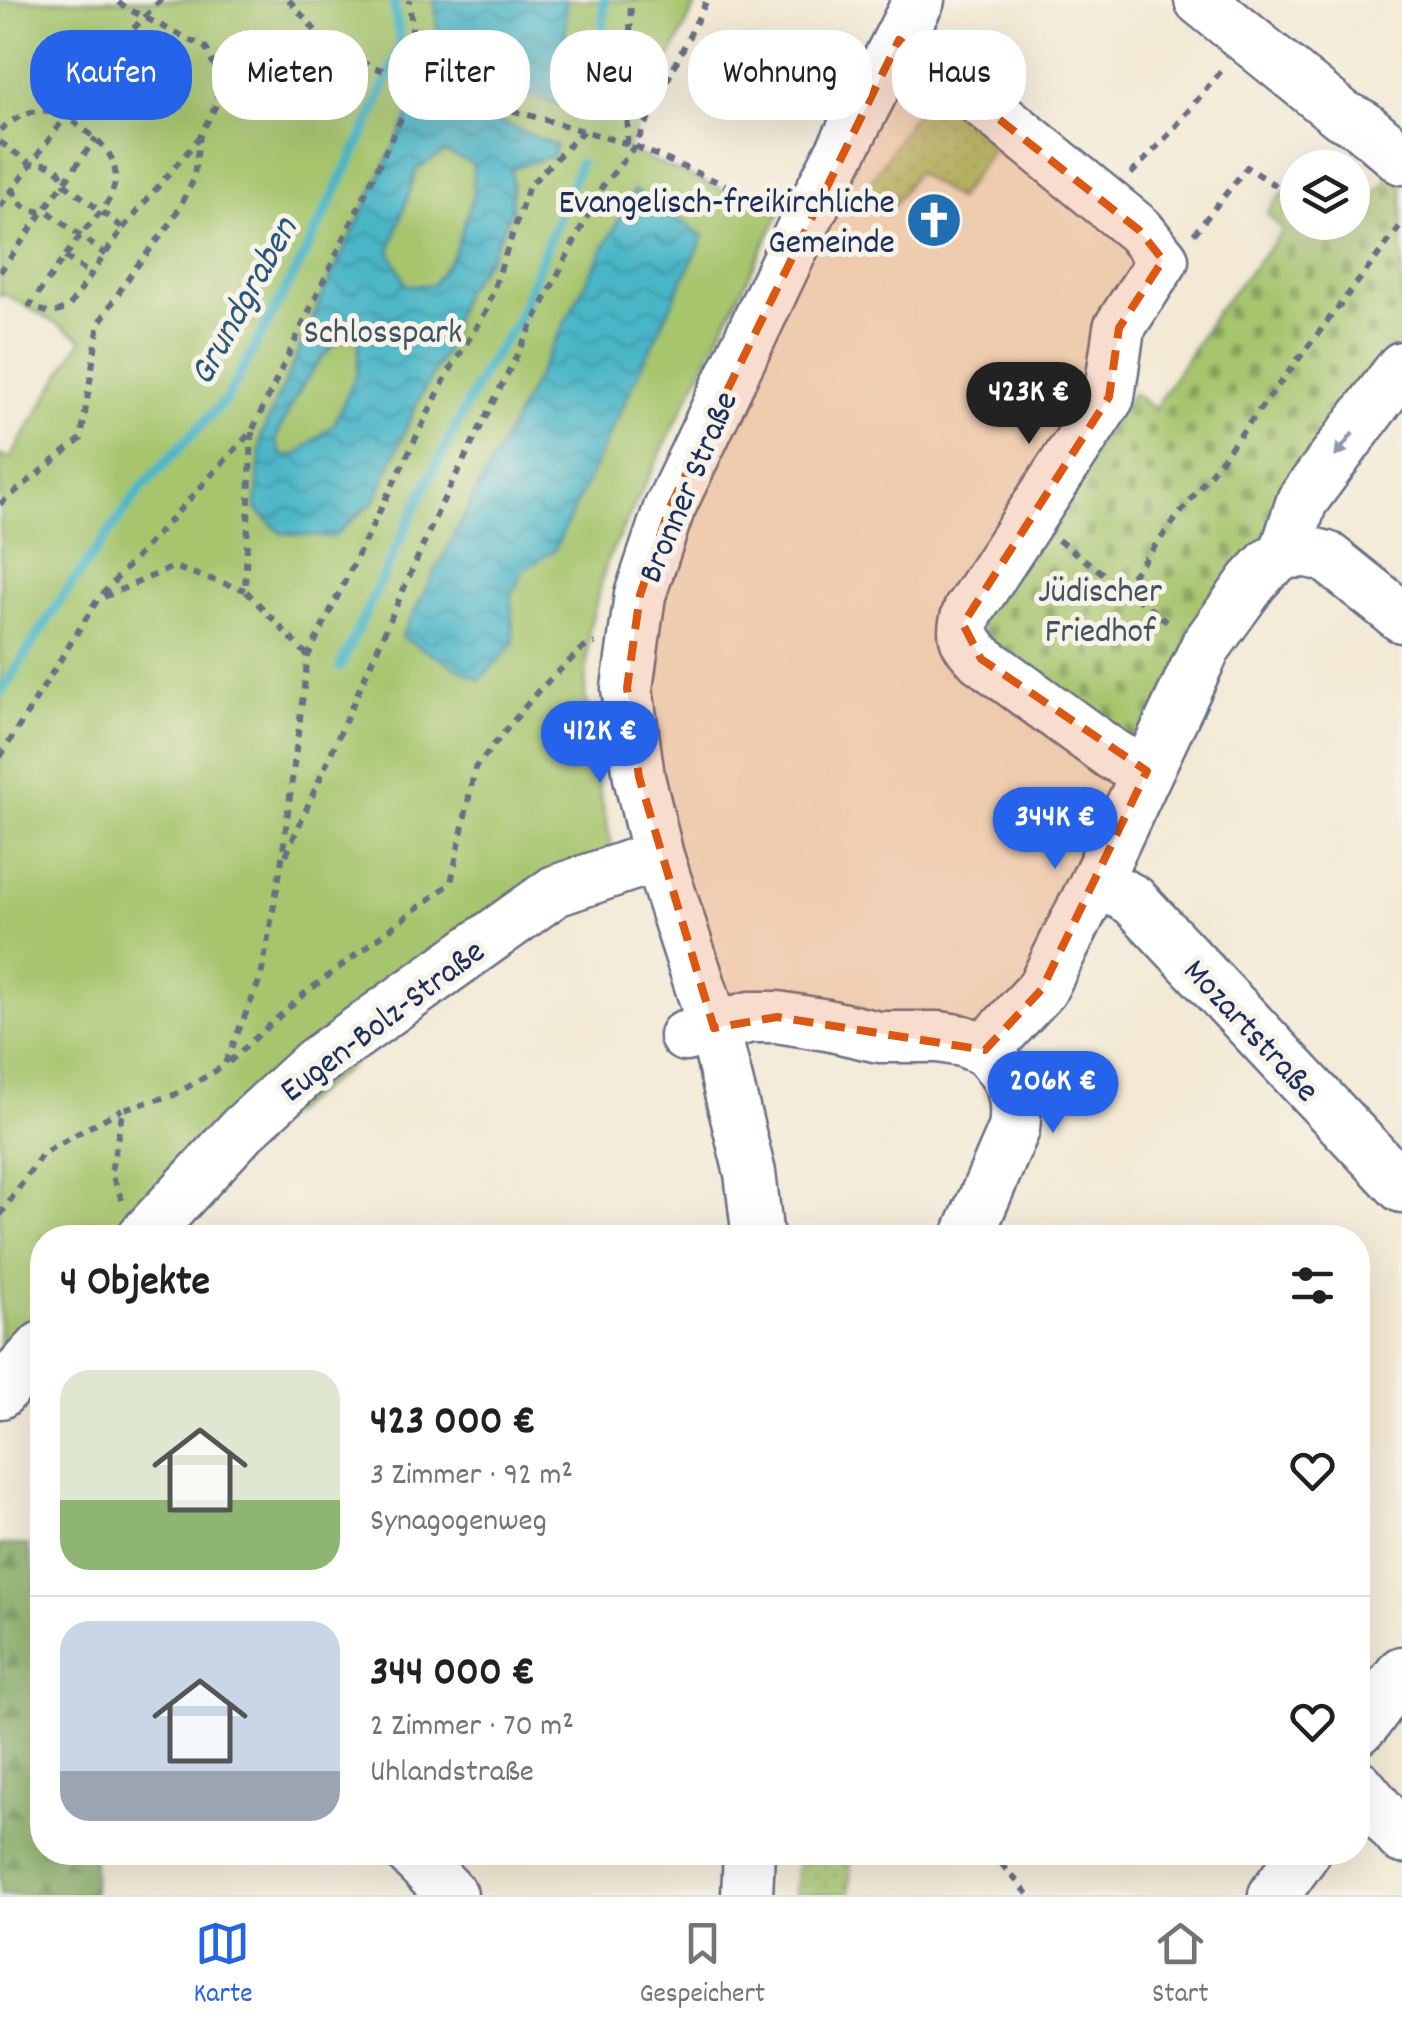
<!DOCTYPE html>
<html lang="de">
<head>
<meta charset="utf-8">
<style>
  :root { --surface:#fff; --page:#f6f6f6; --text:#202124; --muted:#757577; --line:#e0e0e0; --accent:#2563eb }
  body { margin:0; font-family:Dekko,sans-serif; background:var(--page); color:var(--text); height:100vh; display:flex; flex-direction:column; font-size:38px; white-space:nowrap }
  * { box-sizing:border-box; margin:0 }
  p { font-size:32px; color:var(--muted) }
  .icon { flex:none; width:55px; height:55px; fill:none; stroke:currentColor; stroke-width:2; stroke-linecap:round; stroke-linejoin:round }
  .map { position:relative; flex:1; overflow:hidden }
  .side { position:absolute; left:30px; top:1225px; width:1340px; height:640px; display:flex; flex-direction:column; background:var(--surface); border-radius:40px; box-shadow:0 10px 40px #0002 }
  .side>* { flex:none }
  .hud { position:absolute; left:30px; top:30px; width:1342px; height:90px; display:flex; gap:20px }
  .fabs { position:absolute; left:1280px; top:150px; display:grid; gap:20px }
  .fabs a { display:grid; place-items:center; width:90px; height:90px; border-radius:50%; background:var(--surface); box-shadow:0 10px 40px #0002; font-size:50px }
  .price { position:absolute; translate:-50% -85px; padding:0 22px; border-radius:35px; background:var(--accent); color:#fff; font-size:32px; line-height:65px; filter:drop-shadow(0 2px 5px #0008) }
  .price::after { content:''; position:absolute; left:50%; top:60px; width:30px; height:22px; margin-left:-15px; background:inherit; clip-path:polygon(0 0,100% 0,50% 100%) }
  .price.on { background:#222; color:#fff }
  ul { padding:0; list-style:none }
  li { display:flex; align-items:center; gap:30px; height:250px; padding:0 30px }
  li+li { border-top:2px solid var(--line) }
  li span { display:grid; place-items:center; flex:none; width:280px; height:200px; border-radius:30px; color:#555 }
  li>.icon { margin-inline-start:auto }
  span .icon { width:120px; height:120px; fill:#fffc; stroke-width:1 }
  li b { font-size:42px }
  h2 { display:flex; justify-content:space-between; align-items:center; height:120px; padding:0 30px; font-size:42px }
  .chip { padding:0 35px; border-radius:40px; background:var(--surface); box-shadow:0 10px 40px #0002; font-size:35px; line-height:90px }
  .chip.on { background:var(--accent); color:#fff }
  .tabs { display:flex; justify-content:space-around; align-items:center; height:140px; border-top:2px solid var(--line); background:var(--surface); font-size:28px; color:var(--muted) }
  .tabs a { display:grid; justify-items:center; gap:5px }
  .tabs .on { color:var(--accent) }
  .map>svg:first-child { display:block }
  .grass { fill:url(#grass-dots); stroke:#607a66; stroke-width:2.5 }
  .forest { fill:url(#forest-firs); stroke:#506c5f; stroke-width:2.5 }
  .cemetery { fill:url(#cemetery-stones); stroke:#607a66; stroke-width:2.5 }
  .green { fill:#a6c56d; stroke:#607a66; stroke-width:2.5 }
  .water { fill:url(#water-waves); stroke:#327292; stroke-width:2.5; fill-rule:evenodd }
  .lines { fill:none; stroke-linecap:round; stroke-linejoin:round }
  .stream { stroke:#4ab6c7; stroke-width:10 }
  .minor-casing { stroke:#677087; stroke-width:55 }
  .path { stroke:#677087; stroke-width:6; stroke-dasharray:8 8; stroke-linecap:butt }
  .minor { stroke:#fff; stroke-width:50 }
  .oneway { fill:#8d97ae }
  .marked { fill:#de5710; fill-opacity:0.2; stroke:#de5710; stroke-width:8; stroke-dasharray:20 12; stroke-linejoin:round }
  .labels { text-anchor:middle; stroke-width:10; stroke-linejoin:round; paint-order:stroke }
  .poi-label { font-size:35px; fill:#1b2f5e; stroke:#f7f3e8; text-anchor:end }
  .park-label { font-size:35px; fill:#3e5462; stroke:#f7f3e8 }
  .street-label { font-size:35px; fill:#1b2f5e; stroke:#f7f3e8 }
  .water-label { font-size:38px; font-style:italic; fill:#29587e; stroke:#f7f3e8 }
</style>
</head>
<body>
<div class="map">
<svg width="1402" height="1895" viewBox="0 0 1402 1895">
  <defs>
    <pattern id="grass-dots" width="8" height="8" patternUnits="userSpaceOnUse" patternTransform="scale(2.5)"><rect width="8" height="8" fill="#a6c56d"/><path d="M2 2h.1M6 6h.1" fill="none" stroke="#86a05d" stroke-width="1.8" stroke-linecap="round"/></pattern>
    <pattern id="forest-firs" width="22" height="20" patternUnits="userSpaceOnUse" patternTransform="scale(2.5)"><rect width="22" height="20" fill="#84aa60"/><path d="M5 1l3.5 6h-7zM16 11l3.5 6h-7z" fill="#6b8b52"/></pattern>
    <pattern id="cemetery-stones" width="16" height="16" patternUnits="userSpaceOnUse" patternTransform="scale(2.5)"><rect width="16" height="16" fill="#a6c56d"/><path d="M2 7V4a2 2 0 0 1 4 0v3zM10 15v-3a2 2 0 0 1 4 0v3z" fill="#86a05d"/></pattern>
    <pattern id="water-waves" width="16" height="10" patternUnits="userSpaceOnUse" patternTransform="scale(2.5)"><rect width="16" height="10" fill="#4ab6c7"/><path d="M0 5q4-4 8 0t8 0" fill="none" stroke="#3d94a5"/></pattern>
  </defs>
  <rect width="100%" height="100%" fill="#f7f3e8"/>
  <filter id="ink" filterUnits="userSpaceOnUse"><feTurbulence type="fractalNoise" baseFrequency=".01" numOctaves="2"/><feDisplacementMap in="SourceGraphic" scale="20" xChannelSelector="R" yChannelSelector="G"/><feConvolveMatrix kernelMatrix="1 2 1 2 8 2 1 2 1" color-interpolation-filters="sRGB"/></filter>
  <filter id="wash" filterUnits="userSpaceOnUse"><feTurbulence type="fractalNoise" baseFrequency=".0048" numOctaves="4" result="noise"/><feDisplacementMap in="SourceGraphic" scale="40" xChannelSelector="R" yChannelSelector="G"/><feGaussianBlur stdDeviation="2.25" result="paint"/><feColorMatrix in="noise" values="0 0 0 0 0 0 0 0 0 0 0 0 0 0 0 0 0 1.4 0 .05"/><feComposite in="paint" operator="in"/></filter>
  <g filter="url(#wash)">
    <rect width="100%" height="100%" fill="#f3e9d4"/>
    <!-- grass -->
    <path class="grass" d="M946,99l52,42 -41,59 -41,-28 -28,42 -27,-17 61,-95 14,10z
      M798,1853h53l-2,42h-54z"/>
    <!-- forest -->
    <path class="forest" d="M0,1545h28l14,63v244l52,1 -1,42h-93z"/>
    <!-- cemetery -->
    <path class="cemetery" d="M1395,170l7,7v172l-95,123 -112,164 -56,107 -150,-94 -11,-32 155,-224 21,16 63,-98 66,-80 -16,-18 30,-37 1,46h54l1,-19 9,7z"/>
    <!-- green -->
    <path class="green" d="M0,0h698l-72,150 154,63 -173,348 -18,69 -4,63 14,95 16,72 -484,377 -89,1v96l-42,46v-925l10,4 72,-120 -79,-46 -3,3z"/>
    <!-- water -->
    <path class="water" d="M435,0h131l-1,106 -125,-38z
      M421,91l135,54 -3,11 -41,12v41l-21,45 -29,40 -18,59 -30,57 -39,91 -42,36 -52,-4 -25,-24 5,-73 64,-146zM445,152l28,12v32l-19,58 -22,31h-26l-16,-35 27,-81zM344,336l15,3 -2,33 -23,52 -38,31h-15l-5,-16c17,-39 35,-75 68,-103z
      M634,190l70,46 -150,315 -32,20 -11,27 3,45 -34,37 -79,-43z"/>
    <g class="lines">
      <!-- stream -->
      <path class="stream" d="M591,115l12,-49 1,-66
        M340,667l88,-186 58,-114 30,-44 64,-160
        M0,694l61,-95 81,-112 85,-89 78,-144 67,-137 29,-73 -8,-44"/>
    </g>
  </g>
  <g filter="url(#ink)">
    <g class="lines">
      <!-- minor casing -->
      <g class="minor-casing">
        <path id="minor" d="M1200,0l142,115 20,10 40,34
          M899,40l18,9 222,181 24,30 -44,68 -10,69 -140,213c-10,24 -5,31 12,49l132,96 34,16
          M1285,553l23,-1 19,5 75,60
          M1096,881l37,19 269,287
          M685,1036l65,-19h27l50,8 52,12h60l24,4 22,9 57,-61 54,-108 110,-235 47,-65 15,-16 17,-12 17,-52 100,-134
          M142,1238l101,-109 73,-67 239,-171 103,-35
          M758,1238l-8,-65 -36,-145 -56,-172 -19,-79 -12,-89 13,-93 29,-86 137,-289 113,-220
          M967,1238l47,-109c5,-36 -4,-53 -29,-79
          M0,1393l42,-46
          M1358,1730l8,-8 36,-50
          M1358,1785l44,53
          M410,1852l42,43
          M747,1895l2,-43
          M1274,1895l31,-43"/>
      </g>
      <!-- path -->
      <path class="path" d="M289,0l38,44 41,21 50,18 217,63 138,60
        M0,130c14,-11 30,-22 49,-19 13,2 24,10 34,18 22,15 40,34 29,64 -6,16 -22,30 -32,43 -17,23 -33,46 -50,69 15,8 22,10 38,3l55,-80 -58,-44c-4,-18 -16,-22 -34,-20l-31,43
        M0,142l31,22 84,-116 46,-48
        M627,144l4,-144
        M1299,168l18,-23
        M1131,174l40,-42 54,-66
        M13,188c5,16 15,26 33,22l60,45
        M123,228l77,-91
        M1194,234l53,-67 34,22 17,-20
        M65,257l27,18
        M0,272l96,-134
        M252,432l-7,158 63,66
        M0,504l81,-65 18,-116 34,-52 38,-48 22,-42 7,-45 15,-29 6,-27 -15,-32 -78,-39 -12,-9
        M1058,540l114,85
        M1122,589l280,-365
        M104,597l69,-30 72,23
        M0,757l98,-158 154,-168 166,-348 -9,-83
        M286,855l154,-348 162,-320 33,-41 72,-146
        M229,1062l75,-68 147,-111 24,-115 63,-77 44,-42 13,-6
        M122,1200l-11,-28 12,-63 51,-14 50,-29 37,-89 20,-111 27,-210 139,-281 39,-64 43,-125 54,-55
        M0,1215l43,-62 79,-44
        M991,1852l38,43"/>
      <!-- minor -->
      <use href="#minor" class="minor"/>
    </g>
    <!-- one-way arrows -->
    <defs><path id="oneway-solid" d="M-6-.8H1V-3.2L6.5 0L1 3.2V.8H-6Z" transform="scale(2.5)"/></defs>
    <use class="oneway" href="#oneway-solid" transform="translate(1344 445) rotate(127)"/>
  </g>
  <!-- marked area -->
  <path class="marked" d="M899,40l240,190 24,30 -44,68 -10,69 -146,227 18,35 166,112 -105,218 -57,61 -208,-33 -63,11 -75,-251 -12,-89 13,-93 29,-86z"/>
  <!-- icons -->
  <defs>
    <g id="church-disc" transform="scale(2.875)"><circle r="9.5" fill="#1f6fb2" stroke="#f7f3e8"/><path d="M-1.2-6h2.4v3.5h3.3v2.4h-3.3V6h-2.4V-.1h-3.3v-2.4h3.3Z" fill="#fff"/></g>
  </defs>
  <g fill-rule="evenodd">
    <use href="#church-disc" x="934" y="220"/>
  </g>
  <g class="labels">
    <!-- poi labels -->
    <g class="poi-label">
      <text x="895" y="212">Evangelisch-freikirchliche<tspan x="895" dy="40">Gemeinde</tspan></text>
    </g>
    <!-- park labels -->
    <g class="park-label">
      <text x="383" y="342">Schlosspark</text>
      <text x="1100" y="601">Jüdischer<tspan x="1100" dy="40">Friedhof</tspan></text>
    </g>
    <!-- street labels -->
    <g class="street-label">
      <text transform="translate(686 486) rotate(-67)" y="12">Bronner Straße</text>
      <text transform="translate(381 1019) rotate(-37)" y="12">Eugen-Bolz-Straße</text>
      <text transform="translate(1253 1029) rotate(47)" y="12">Mozartstraße</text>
    </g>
    <!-- water labels -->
    <g class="water-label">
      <text transform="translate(241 300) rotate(-61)" y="13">Grundgraben</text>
    </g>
  </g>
</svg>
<div class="fabs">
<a><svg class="icon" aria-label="layers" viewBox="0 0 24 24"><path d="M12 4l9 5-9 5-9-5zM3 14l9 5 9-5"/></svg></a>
</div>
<b class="price on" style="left:1029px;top:447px">423K €</b>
<b class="price" style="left:600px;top:786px">412K €</b>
<b class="price" style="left:1055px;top:872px">344K €</b>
<b class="price" style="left:1053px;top:1136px">206K €</b>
<div class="hud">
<a class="chip on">Kaufen</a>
<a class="chip">Mieten</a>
<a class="chip">Filter</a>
<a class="chip">Neu</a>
<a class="chip">Wohnung</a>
<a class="chip">Haus</a>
</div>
<section class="side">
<h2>4 Objekte<svg class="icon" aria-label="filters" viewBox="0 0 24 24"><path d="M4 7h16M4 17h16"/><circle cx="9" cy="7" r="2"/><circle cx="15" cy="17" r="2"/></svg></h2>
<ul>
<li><span style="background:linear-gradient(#dfe7d0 65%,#8fb573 0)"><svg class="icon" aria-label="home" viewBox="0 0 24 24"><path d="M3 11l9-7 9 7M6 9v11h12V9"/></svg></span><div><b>423 000 €</b><p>3 Zimmer · 92 m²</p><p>Synagogenweg</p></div><svg class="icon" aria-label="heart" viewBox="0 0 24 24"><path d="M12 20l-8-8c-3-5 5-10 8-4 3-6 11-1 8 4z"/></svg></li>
<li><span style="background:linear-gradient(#c9d6e8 75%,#9aa5b1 0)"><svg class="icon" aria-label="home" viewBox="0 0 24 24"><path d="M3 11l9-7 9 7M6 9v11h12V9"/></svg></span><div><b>344 000 €</b><p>2 Zimmer · 70 m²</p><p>Uhlandstraße</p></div><svg class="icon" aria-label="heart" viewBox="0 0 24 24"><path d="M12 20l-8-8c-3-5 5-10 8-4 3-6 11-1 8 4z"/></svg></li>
</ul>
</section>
</div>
<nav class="tabs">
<a class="on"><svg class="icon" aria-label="map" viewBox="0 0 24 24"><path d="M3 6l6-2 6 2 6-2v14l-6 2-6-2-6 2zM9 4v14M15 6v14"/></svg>Karte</a>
<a><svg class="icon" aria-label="saved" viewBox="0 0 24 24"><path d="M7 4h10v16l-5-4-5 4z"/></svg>Gespeichert</a>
<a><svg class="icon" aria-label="home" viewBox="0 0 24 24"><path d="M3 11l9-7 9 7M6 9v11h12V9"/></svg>Start</a>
</nav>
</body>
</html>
